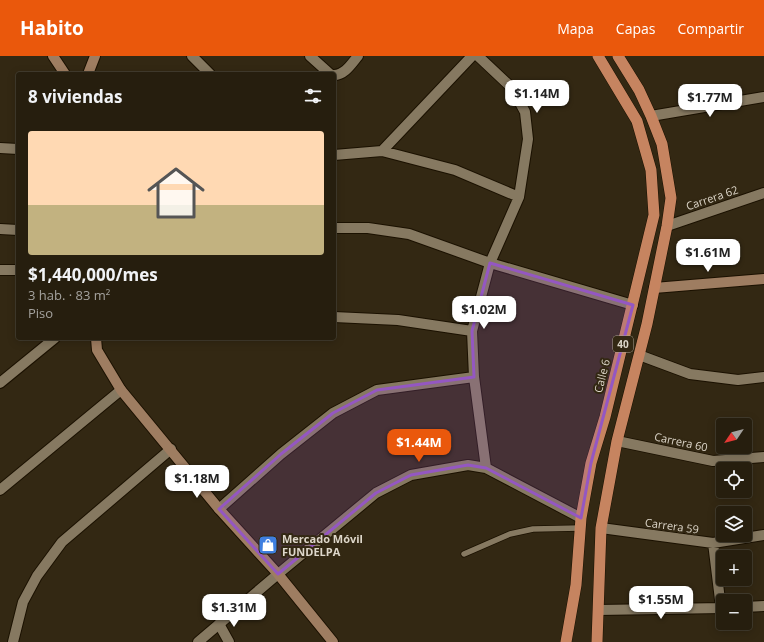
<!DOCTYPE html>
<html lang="es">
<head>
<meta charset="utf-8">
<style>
  :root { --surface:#261e0e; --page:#2e2717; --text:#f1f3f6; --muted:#a4a29e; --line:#423c2e; --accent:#ea580c }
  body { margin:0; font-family:"Open Sans",sans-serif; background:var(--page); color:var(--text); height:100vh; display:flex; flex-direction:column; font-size:15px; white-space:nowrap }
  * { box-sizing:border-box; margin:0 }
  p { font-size:13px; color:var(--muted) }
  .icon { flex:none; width:22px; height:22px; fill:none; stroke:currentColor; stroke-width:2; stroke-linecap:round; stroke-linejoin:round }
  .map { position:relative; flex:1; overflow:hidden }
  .panel { position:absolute; left:16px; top:16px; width:320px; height:268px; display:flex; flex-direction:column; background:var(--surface); border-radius:4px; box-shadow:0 2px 10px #0003,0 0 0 1px var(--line) }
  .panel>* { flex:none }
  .needle { width:26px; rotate:235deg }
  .fabs { position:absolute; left:716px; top:362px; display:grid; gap:8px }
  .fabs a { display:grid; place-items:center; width:36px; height:36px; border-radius:4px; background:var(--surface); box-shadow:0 2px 10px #0003,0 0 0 1px var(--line); font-size:20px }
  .price { position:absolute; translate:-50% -34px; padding:0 9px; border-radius:8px; background:#fff; color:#222; font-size:13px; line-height:26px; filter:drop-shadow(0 1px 2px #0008) }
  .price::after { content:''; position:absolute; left:50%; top:24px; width:12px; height:9px; margin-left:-6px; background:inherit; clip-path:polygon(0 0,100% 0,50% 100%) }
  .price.selected { background:var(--accent); color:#fff }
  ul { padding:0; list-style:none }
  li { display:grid; align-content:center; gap:8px; height:212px; padding:0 12px }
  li+li { border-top:1px solid var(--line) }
  li span { display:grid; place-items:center; height:124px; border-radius:4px; color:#555 }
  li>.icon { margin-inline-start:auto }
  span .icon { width:72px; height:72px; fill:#fffc; stroke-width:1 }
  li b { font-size:17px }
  h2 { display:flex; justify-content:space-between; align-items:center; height:48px; padding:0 12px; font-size:17px }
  header { display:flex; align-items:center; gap:24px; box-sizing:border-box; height:56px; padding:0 20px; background:var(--accent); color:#fff }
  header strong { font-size:19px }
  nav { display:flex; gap:22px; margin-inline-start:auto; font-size:14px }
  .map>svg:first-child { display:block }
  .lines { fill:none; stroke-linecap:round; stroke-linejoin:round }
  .service-casing { stroke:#1b1100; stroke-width:7 }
  .minor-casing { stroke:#1b1100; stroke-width:12 }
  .tertiary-casing { stroke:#1b1100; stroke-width:12 }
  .secondary-casing { stroke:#1b1100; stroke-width:12 }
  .trunk-casing { stroke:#1b1100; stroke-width:12 }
  .service { stroke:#867961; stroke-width:5.5 }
  .minor { stroke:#867961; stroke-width:10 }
  .tertiary { stroke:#867961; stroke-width:10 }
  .secondary { stroke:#9e7d61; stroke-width:10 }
  .trunk { stroke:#c68460; stroke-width:11 }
  .marked { fill:#9457c2; fill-opacity:0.2; stroke:#9457c2; stroke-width:3; stroke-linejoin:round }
  .labels { text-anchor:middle; stroke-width:4; stroke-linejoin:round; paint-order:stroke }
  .shield { fill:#332813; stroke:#aba293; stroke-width:1 }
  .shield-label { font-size:10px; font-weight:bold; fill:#ded7ca }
  .street-label { font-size:11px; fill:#ded7ca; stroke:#332813 }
  .poi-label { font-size:11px; font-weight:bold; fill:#ded7ca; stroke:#332813; text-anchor:start }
</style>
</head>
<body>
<header>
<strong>Habito</strong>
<nav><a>Mapa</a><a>Capas</a><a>Compartir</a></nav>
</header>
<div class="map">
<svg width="764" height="586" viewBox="0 0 764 586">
  <rect width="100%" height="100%" fill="#332813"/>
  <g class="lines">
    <!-- service casing -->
    <g class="service-casing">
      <path id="service" d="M464,498l46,-20 23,-5 47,-1"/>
    </g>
    <!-- minor casing -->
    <g class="minor-casing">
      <path id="minor" d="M192,0l18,18
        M310,0l20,18
        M478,0l34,32 13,24 3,27 -9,58 -29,66 -18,68 2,46 12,91
        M334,19c11,0 18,-12 24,-19
        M651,60l113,-19
        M0,92l18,1
        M382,95l90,-95
        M334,99l48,-4 73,19 64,27
        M667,170l97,-33
        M334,172h34l41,6 81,29 143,42
        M0,173l18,1
        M0,214h18
        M334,261l64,3 74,11
        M639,299l51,19 48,6 26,-3
        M0,327l55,-45
        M617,385l96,20 51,-4
        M0,434l121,-100
        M219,453l62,-55 52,-41 44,-23 97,-13
        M601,472l112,15 51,-8
        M713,487l8,65
        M278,518l98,-81 35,-18 57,-10 18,3 95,50
        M745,551l19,-1
        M598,554l125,-2
        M219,568l10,18
        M13,586l10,-40 14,-26 25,-34 109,-93"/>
    </g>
    <!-- tertiary casing -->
    <g class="tertiary-casing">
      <path id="tertiary" d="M198,586l80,-68"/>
    </g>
    <!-- secondary casing -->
    <g class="secondary-casing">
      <path id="secondary" d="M53,0l12,18
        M88,18l7,-18
        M654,232l110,-9
        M96,282l1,12 24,40 98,119 59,65 55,68"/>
    </g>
    <!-- trunk casing -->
    <g class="trunk-casing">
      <path id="trunk" d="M566,586l10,-57 5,-67 10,-55 14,-46 49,-202 -3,-45 -14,-49 -39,-65
        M597,586l4,-114 16,-87 30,-117 20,-98 4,-28 -9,-54 -11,-28 -12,-26 -21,-34"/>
    </g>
    <!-- service -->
    <use href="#service" class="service"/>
    <!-- minor -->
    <use href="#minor" class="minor"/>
    <!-- tertiary -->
    <use href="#tertiary" class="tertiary"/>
    <!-- secondary -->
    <use href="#secondary" class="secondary"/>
    <!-- trunk -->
    <use href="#trunk" class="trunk"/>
  </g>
  <!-- marked area -->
  <path class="marked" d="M490,207l143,42 -42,158 -10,55 -95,-50 -18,-3 -57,10 -35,18 -98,81 -59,-65 62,-55 52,-41 44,-23 97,-13 -2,-46z"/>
  <!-- icons -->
  <defs>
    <g id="shop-square" transform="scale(1)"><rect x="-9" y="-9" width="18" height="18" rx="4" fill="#3f7fe0" stroke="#332813"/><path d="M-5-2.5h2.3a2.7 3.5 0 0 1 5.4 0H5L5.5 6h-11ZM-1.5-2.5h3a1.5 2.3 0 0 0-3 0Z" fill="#fff"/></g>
  </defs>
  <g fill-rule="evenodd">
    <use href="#shop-square" x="268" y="489"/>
  </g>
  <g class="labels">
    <!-- shield labels -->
    <rect class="shield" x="613" y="280" width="20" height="16" rx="3"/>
    <g class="shield-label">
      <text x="623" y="292">40</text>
    </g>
    <!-- street labels -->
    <g class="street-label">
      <text transform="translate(712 142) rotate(-19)" y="4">Carrera 62</text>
      <text transform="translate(602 320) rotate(-76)" y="4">Calle 6</text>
      <text transform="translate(681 386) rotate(12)" y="4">Carrera 60</text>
      <text transform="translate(672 470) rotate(8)" y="4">Carrera 59</text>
    </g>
    <!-- poi labels -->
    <g class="poi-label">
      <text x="282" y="487">Mercado Móvil<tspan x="282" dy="13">FUNDELPA</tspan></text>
    </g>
  </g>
</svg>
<div class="fabs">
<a><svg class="needle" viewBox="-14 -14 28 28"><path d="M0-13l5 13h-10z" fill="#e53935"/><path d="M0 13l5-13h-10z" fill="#a4a29e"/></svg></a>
<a><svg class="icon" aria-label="locate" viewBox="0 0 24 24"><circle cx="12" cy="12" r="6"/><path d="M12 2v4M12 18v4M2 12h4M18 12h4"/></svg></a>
<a><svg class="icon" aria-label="layers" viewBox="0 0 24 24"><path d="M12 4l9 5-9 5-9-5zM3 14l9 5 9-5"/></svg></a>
<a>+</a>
<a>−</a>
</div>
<b class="price" style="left:537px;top:58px">$1.14M</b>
<b class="price" style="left:710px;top:62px">$1.77M</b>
<b class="price" style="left:708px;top:217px">$1.61M</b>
<b class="price" style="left:484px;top:274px">$1.02M</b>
<b class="price selected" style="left:419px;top:407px">$1.44M</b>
<b class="price" style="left:197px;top:443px">$1.18M</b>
<b class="price" style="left:661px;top:564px">$1.55M</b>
<b class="price" style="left:234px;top:572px">$1.31M</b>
<section class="panel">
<h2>8 viviendas<svg class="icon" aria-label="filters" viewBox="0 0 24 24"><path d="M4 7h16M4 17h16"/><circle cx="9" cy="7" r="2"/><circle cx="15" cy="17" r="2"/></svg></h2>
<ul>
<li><span style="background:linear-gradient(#ffd9b3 60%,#c2b280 0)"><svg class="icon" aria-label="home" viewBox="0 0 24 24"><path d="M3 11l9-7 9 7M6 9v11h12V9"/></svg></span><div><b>$1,440,000/mes</b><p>3 hab. · 83 m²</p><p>Piso</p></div></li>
</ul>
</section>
</div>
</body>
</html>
